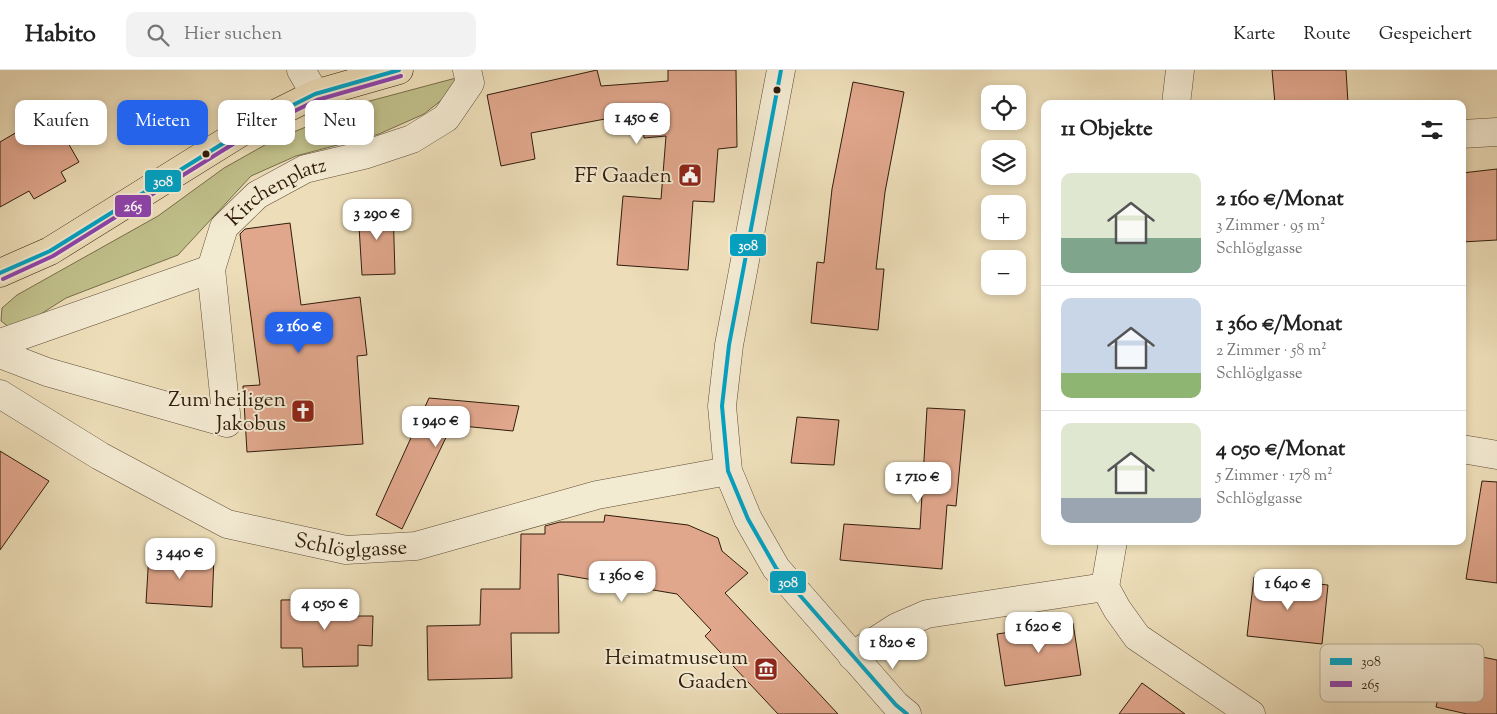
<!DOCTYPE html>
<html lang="de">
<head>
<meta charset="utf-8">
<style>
  :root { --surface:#fff; --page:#f2f2f2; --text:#222; --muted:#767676; --line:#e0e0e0; --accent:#2563eb }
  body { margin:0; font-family:"Sorts Mill Goudy",serif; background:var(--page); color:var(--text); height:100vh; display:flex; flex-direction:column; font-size:19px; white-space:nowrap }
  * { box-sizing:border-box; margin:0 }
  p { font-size:16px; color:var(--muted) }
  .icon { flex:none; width:28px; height:28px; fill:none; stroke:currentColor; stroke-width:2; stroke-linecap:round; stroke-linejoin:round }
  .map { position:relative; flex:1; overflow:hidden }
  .drawer { position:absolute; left:1041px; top:30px; width:425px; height:445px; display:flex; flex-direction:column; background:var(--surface); border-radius:10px; box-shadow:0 2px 8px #0003 }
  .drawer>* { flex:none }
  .hud { position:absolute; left:15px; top:30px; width:475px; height:45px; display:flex; gap:10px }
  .tools { position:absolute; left:981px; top:15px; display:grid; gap:10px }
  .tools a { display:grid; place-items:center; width:45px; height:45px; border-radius:10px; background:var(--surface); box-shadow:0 2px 8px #0003; font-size:25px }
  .price { position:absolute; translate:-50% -42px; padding:0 11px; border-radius:10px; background:#fff; color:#222; font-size:16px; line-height:32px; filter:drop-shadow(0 1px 2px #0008) }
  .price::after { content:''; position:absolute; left:50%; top:30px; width:15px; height:11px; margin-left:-8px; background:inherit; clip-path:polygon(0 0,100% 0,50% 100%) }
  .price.selected { background:var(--accent); color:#fff }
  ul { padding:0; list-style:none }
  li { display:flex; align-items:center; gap:15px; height:125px; padding:0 20px }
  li+li { border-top:1px solid var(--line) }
  li span { display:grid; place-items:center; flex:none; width:140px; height:100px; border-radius:10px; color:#555 }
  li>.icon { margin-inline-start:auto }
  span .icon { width:60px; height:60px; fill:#fffc; stroke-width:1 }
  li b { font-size:21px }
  h2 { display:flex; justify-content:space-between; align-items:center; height:60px; padding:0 20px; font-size:21px }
  .tag { padding:0 18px; border-radius:10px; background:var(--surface); box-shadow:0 2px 8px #0003; font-size:18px; line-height:45px }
  .tag.selected { background:var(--accent); color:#fff }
  header { display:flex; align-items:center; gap:30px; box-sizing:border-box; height:70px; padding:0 25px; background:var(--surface); border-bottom:1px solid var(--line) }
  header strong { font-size:24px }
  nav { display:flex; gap:28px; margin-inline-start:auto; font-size:18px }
  .search { width:350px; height:45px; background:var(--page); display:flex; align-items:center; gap:12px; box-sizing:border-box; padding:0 18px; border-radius:10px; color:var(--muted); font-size:19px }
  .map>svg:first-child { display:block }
  .green { fill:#c0bf8a; stroke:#786e4a }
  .building { fill:#e1a78d; stroke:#301c0b }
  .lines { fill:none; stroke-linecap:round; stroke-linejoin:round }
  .minor-casing { stroke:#5f4c36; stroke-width:29 }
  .major-casing { stroke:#301c0b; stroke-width:29 }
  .minor { stroke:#f3ead2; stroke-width:28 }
  .major { stroke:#eddeb9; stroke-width:28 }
  .bus-1-casing { stroke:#f3ead2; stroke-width:8 }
  .bus-2-casing { stroke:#f3ead2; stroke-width:8 }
  .bus-1 { stroke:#02a2c4; stroke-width:4 }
  .bus-2 { stroke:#8e44ad; stroke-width:4 }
  .bus-dot { fill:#301c0b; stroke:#f3ead2; stroke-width:2 }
  .labels { text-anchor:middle; stroke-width:4; stroke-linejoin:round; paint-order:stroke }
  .poi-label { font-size:21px; fill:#301c0b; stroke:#f3ead2; text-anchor:end }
  .street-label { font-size:21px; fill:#301c0b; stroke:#f3ead2 }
  .key { fill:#f3ead2; stroke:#b8ac96; stroke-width:1 }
  .key-label { font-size:14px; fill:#301c0b }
  .line-badge { stroke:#f3ead2; stroke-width:2 }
  .badge-label { font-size:14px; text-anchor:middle; font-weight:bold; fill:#fff }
</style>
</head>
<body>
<header>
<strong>Habito</strong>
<div class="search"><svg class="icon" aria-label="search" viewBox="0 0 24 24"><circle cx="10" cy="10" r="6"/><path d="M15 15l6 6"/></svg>Hier suchen</div>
<nav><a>Karte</a><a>Route</a><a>Gespeichert</a></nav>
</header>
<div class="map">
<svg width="1497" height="644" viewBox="0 0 1497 644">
  <rect width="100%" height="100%" fill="#eddeb9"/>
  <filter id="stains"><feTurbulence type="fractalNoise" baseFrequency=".004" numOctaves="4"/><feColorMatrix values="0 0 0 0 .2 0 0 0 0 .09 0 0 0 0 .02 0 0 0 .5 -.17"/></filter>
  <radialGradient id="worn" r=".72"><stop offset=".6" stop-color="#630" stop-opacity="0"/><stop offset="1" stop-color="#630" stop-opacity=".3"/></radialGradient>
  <!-- green -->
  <path class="green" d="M456,8l-3,13 -29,23 -45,20 -83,22 -45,20 -73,79 -112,43 -52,33 -13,-10 1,-13 15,-13 141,-79 66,-48 48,-27 94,-39z"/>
  <!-- building -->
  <path class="building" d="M597,0l4,16 67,-5v-11h68l1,77 -19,2 -4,53 -21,-1 -5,69 -71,-5 6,-69 38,3 5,-63 -22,2 -2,-26 -111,21 4,26 -34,7 -14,-71z
    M1272,0h74l2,33 -73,1z
    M853,12l51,10 -19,100 -9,77h8l-6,61 -67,-7 6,-61 7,1 8,-74z
    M29,55l9,16 22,-12 19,33 -18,10 5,9 -32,18 -5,-8 -29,16v-65z
    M1497,99v71l-35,2v-69z
    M393,137l2,67 -33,1 -4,-65z
    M290,153l11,82 59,-8 7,58 -10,1 6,88 -116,8 -4,-66 17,-1 -20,-151 5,-5z
    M429,328l90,8 -6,25 -61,-6 -50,104 -26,-14z
    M927,338l38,2 -9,96 -9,-1 -5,64 -102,-9 4,-36 76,5z
    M797,347l42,3 -5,45 -43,-2z
    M0,381l49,30 -49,69z
    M1482,411l15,1v101l-31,-4z
    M605,445l83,10 30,13 4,13 26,22 -23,20 113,121h-60l-73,-78 6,-6 -34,-36 -119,-20 1,59h-48l1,45 -84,2 -1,-54 53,-1 1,-36h39l1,-55h24v-8l15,-4h44z
    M149,483l65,3 -2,51 -66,-4z
    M1254,507l74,8 -6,59 -75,-8z
    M357,529v17h16l-1,30 -14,-1v21l-55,1 -1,-19h-21v-48z
    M1073,553l8,52 -76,11 -8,-52z
    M1449,580l48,10v54h-30l-31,-7z
    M1142,613l43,31h-66z"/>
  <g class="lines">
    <!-- minor casing -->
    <g class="minor-casing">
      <g id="minor">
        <path d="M301,0l14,24"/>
        <path d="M781,0l-52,275 -7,61 6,65 20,48 28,49 120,137 11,9"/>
        <path d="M1176,34l4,-34"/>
        <path d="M1462,64l35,-2"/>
        <path id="s1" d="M0,273l211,-74 13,-42 33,-32 48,-26 59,-14 48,-16 34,-21 24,-35 -3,-13"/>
        <path d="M0,284l47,18 180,51 -16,-154"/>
        <path id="s2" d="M0,324l100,62 127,68 119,26 70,-4 181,-51 131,-24"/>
        <path d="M1462,379l35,6"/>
        <path d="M1113,471l-8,46 12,22 20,28 114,77"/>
        <path d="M852,586l45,-29 30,-13 178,-27"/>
      </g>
    </g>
    <!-- major casing -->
    <g class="major-casing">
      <path id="major" d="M0,203l50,-22 201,-125 64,-32 84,-24"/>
    </g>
    <!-- minor -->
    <use href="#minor" class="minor"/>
    <!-- major -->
    <use href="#major" class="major"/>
    <!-- bus-1 casing -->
    <g class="bus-1-casing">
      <path id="bus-1" d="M781,0l-52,275 -7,61 6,65 20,48 28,49 120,137 11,9
        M0,203l50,-22 201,-125 64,-32 84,-24"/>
    </g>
    <!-- bus-2 casing -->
    <g class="bus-2-casing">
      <path id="bus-2" d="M3,209l50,-23 201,-125 63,-31 84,-24"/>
    </g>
    <!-- bus-1 -->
    <use href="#bus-1" class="bus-1"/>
    <!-- bus-2 -->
    <use href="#bus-2" class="bus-2"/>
  </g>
  <!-- icons -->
  <defs>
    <g id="civic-square" transform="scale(1.25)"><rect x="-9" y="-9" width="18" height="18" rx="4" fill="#8f2418" stroke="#f3ead2"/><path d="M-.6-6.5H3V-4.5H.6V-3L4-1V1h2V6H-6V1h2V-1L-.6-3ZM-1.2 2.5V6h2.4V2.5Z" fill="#fff"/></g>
    <g id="church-square" transform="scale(1.25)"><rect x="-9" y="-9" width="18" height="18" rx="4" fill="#8f2418" stroke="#f3ead2"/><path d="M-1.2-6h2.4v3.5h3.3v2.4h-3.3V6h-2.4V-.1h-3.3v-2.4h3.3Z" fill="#fff"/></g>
    <g id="museum-square" transform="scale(1.25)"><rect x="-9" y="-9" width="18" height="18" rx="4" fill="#8f2418" stroke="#f3ead2"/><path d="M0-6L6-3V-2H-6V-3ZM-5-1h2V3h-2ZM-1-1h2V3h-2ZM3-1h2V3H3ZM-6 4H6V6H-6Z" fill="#fff"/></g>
  </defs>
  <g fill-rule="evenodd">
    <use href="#civic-square" x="690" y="105"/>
    <use href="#church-square" x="303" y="341"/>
    <use href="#museum-square" x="766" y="599"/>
  </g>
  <!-- markers -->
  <g class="bus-dot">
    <circle cx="777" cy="20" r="4.5"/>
    <circle cx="206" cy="84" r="4.5"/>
  </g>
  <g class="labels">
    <!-- poi labels -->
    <g class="poi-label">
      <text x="672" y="112">FF Gaaden</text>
      <text x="286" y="336">Zum heiligen<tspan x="286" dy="24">Jakobus</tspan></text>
      <text x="748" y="594">Heimatmuseum<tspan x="748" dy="24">Gaaden</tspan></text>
    </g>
    <!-- street labels -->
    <g class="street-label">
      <text dy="7" stroke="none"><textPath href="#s1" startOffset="332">Kirchenplatz</textPath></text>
      <text dy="7" stroke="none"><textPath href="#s2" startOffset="388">Schlöglgasse</textPath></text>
    </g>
  </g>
  <!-- legend -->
  <rect x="1320" y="574" width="164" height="58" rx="8" class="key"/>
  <rect x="1330" y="588" width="22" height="7" fill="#02a2c4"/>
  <rect x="1330" y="611" width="22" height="6" fill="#8e44ad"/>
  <g class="key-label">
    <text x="1361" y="596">308</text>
    <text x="1361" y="619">265</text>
  </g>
  <g class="line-badge">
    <rect x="144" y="99" width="38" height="24" rx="5" fill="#02a2c4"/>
    <rect x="114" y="124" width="38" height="24" rx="5" fill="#8e44ad"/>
    <rect x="729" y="163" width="38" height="24" rx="5" fill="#02a2c4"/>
    <rect x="769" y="500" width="38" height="24" rx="5" fill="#02a2c4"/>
  </g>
  <g class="badge-label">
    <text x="163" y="116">308</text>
    <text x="133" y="141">265</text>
    <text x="748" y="180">308</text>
    <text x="788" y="517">308</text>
  </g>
  <rect width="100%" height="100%" filter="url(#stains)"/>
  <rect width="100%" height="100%" fill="url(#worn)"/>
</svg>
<div class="tools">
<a><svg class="icon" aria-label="locate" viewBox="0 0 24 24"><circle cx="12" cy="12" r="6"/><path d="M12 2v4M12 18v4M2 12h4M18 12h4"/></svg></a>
<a><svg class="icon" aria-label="layers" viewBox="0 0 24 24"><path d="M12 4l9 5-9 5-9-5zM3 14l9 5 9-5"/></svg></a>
<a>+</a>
<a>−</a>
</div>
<b class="price" style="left:637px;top:75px">1 450 €</b>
<b class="price" style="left:377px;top:171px">3 290 €</b>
<b class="price selected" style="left:299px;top:284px">2 160 €</b>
<b class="price" style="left:436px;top:378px">1 940 €</b>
<b class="price" style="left:918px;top:434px">1 710 €</b>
<b class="price" style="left:180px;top:510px">3 440 €</b>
<b class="price" style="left:622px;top:533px">1 360 €</b>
<b class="price" style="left:1288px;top:541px">1 640 €</b>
<b class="price" style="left:325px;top:561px">4 050 €</b>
<b class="price" style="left:1039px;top:584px">1 620 €</b>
<b class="price" style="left:893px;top:600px">1 820 €</b>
<div class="hud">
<a class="tag">Kaufen</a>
<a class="tag selected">Mieten</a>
<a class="tag">Filter</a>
<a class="tag">Neu</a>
</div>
<section class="drawer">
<h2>11 Objekte<svg class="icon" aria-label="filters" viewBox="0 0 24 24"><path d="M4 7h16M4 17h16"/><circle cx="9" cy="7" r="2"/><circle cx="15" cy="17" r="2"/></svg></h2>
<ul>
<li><span style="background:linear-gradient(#dfe7d0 65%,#7fa58c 0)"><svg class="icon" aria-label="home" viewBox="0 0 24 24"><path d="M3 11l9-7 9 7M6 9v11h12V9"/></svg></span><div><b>2 160 €/Monat</b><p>3 Zimmer · 95 m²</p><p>Schlöglgasse</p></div></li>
<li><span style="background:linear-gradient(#c9d6e8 75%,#8fb573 0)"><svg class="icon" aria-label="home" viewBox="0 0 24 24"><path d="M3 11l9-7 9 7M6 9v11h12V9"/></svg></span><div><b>1 360 €/Monat</b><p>2 Zimmer · 58 m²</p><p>Schlöglgasse</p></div></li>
<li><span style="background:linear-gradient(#dfe7d0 75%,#9aa5b1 0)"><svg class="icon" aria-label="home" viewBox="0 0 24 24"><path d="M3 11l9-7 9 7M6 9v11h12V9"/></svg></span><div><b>4 050 €/Monat</b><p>5 Zimmer · 178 m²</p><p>Schlöglgasse</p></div></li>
</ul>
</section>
</div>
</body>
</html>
